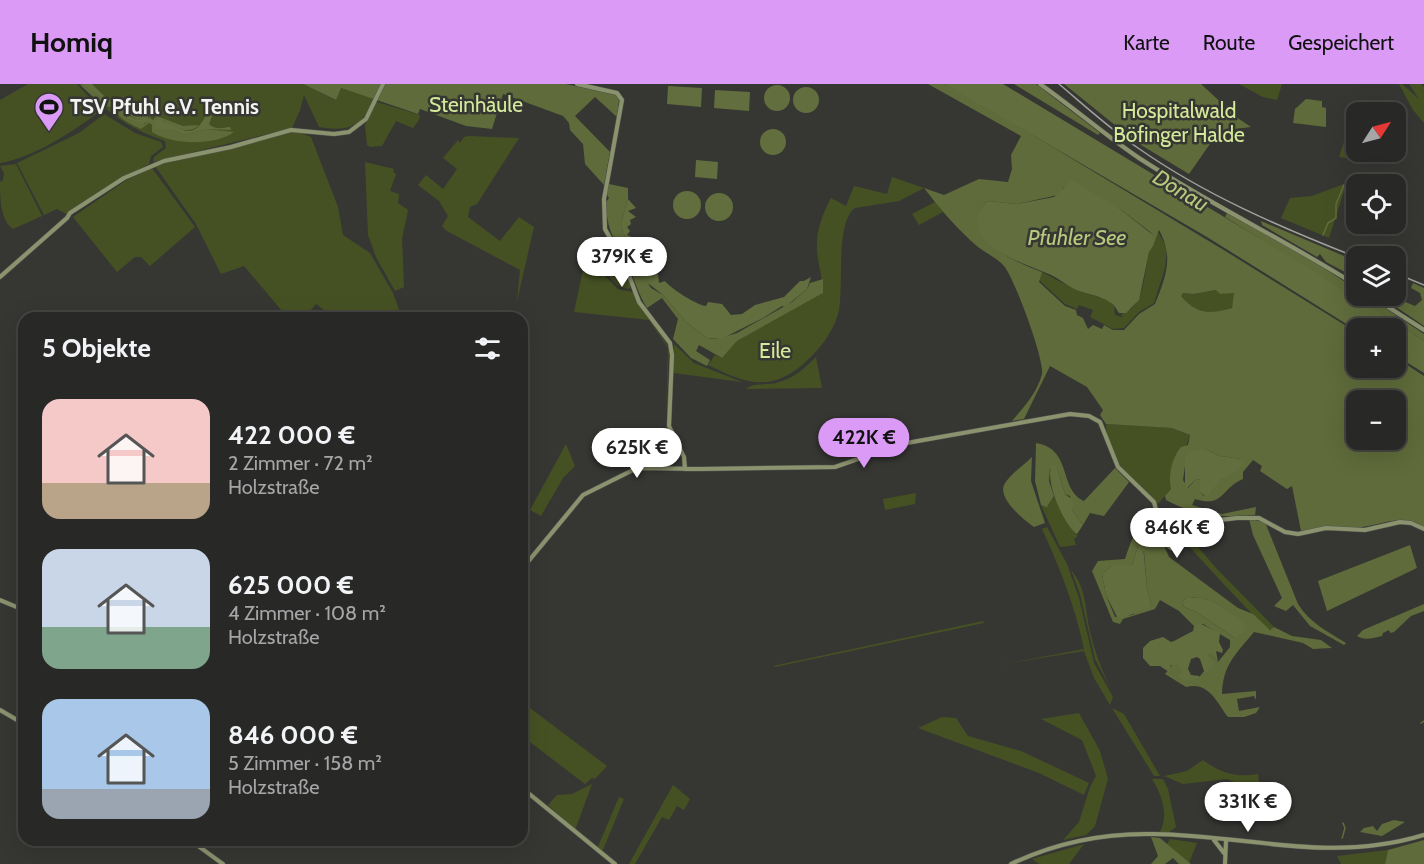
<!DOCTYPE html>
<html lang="de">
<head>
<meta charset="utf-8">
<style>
  :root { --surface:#282926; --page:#30312e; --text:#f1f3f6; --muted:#a5a6a7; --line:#444543; --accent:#da9af6 }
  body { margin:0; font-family:Cabin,sans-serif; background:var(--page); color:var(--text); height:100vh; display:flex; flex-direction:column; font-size:22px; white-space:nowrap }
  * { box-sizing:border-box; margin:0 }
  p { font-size:20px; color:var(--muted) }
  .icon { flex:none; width:33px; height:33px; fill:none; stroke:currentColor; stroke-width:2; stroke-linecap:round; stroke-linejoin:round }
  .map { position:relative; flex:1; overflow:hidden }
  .details { position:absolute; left:18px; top:228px; width:510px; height:534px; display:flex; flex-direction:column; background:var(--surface); border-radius:18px; box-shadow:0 6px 24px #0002,0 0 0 2px var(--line) }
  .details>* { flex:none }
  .needle { width:39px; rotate:54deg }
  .tools { position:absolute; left:1346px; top:18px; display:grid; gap:12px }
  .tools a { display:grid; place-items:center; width:60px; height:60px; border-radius:12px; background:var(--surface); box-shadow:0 6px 24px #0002,0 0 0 2px var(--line); font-size:30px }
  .price { position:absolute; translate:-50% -51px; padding:0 14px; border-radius:21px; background:#fff; color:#222; font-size:20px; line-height:39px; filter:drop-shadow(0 2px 3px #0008) }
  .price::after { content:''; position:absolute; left:50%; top:36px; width:18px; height:14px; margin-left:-9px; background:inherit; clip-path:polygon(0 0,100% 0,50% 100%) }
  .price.selected { background:var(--accent); color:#111 }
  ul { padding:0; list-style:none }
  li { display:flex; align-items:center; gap:18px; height:150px; padding:0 24px }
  li span { display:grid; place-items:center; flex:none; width:168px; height:120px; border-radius:18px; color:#555 }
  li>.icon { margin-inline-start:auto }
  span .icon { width:72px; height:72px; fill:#fffc; stroke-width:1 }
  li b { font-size:26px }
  h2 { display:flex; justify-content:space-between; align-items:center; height:72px; padding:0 24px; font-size:26px }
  header { display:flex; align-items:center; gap:36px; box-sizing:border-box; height:84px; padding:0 30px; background:var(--accent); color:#111 }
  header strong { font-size:28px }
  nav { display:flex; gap:33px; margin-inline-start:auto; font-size:21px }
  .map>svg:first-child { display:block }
  .green { fill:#465123 }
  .forest { fill:#5f6b3a; fill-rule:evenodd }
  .water { fill:#626e3d }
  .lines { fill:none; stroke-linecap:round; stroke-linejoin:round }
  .stream { stroke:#626e3d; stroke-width:1.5 }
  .secondary-casing { stroke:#555652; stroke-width:5 }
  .secondary { stroke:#8b936e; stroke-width:4 }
  .rail { stroke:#a0a19d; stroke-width:1.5 }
  .labels { text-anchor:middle; stroke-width:5; stroke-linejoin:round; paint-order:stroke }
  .park-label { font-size:21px; fill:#d5e99a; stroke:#363733 }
  .poi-label { font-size:21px; font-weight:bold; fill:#f3f4f1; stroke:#363733; text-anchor:start }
  .water-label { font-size:22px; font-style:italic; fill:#b6c97c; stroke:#363733 }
</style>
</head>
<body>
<header>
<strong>Homiq</strong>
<nav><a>Karte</a><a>Route</a><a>Gespeichert</a></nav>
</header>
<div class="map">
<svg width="1424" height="780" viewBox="0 0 1424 780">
  <rect width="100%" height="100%" fill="#363733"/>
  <!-- green -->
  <path class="green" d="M28,0h49l21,23v6c-28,20 -63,44 -98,50v-63z
    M81,0h222l32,16 6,-12 33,11c-12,28 -25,33 -55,28l-15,-32 -4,15 -8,18 -139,34 1,-5 12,-9 -1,-7c-37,-13 -58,-28 -84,-57z
    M1239,0h43l-5,16 -14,-3z
    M1399,0h3l17,15 -10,-15h12l3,3v36l-11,-13z
    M377,18l43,13 -1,5 -6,8 -17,-7 -14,25 -12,1 -3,-2 -2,-20z
    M104,30l31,19 26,9 2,5 -12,9 -2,8 -26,13 -55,38 -11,-6 -13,6 -27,-52 62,-30z
    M1356,45l-3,30 -14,-2 9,-27z
    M299,48l12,5 27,70 5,28 27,18 23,40 9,25h-68l-18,-14 -12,14h-16l-44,-52 -23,8 -25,-50 -41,-58 130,-33z
    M469,52l50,2 -42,66 -7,3 -2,10 32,24 19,-24 15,10 -17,74 3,-31 -73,-39 -5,-5 6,-10 -9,-15 -21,-16 8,-10 17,14 14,-20 -14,-11 15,-18 2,3 4,-6z
    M365,78l29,7 -1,3 3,2 -6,17 9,3 -1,9 10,7 -6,29 2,48 -9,4 -19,-34 -8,-22z
    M16,80l26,52 -29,13c-13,-9 -13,-32 -13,-47l3,-2 1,-7 -4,-7z
    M152,84l43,59 -45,39 -9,-9h-6l-18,15 -44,-55 52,-36z
    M892,93l32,11 -25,13 -44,7c-21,16 -10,80 -17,106 -6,21 -21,38 -37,52 -33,27 -58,16 -93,-1l7,-10 7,3 15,-17 86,-48c0,-15 -5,-28 -6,-43 -1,-19 5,-35 14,-52l15,8 8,-20 33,8z
    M1344,100l1,4 -16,50 -48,-20 9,-20 22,-2z
    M935,118l8,10 -24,13 -7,-11z
    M1157,146l10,18 -2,20 -11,35 -15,9 -15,16 -11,1 -23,-12 3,-7 -14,-5 -2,4 -12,-5 -26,-24 3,-8 30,16 37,13 5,4 1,10 8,2 -2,-3c24,-5 23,-43 28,-62 2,-7 6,-14 8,-22z
    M607,159l16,24 8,19 -2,3 -11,-3 -21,-21 9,-9 -5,-5 -7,7 -10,-4 3,-6z
    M585,177l6,1 27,27 15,3 36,56 -3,67 2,-67 -19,-28 -75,-8z
    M1217,206l3,4 15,-2 -3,16c-21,6 -35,7 -51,-12l2,-3 11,1z
    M674,260l20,19 48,19 -68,-9z
    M816,273l6,31 -76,1c7,-7 23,-3 33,-7 15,-4 26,-14 37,-25z
    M1106,340l66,4 18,7 -19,54 -13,15c-21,-28 -52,-37 -52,-80z
    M566,360l9,22 -12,12 -22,38 -11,-6z
    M916,409l-1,11 -30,6 -2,-11z
    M1054,412l16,31 8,9 -4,3 2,6 -16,2 -19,-42h8z
    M1047,443l20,37 12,34 15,65 19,34 -3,8 -16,-27 -10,-27 -86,14 86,-16c-9,-43 -24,-81 -42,-120z
    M1191,455l26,30 57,58 -2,2h-6c-26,-28 -54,-57 -80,-86z
    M1071,486c15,18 14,36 18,57 5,23 13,45 24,66l-18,-34 -15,-65z
    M983,537l1,2 -209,44 -2,-1z
    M522,618l85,64 -12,13 -3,-1 -7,6 -63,-48z
    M1112,624l12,6 36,62h-6z
    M1079,629l21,38 8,28 -13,47 -9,9 -23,5 16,-18 11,-35 6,-11 -14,-36 -41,-21z
    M942,633l14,1 12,18 53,15 68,32 -5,12 -45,-22 -121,-45z
    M1203,676c17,13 34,18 55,14l1,9 -9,1 -1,4 -22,-9 -44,5 -19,-8 23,-5z
    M1152,695h11l5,10 8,38 -7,5h-9c9,-18 2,-37 -8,-53z
    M592,700l-17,46 -27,-25 9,-10 15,-1z
    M673,701l17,14 -6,11 -7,-4 -8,14 -7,-3 -27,47h-6z
    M619,713l5,2 -22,53 -5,-3z
    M1170,755l27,4 -8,20 -22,-19z
    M1084,760l-15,20h-30l-7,-5z
    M1388,766l-3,14h-44l-4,-8z"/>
  <!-- forest -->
  <path class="forest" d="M79,0l10,3 19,17 25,6 8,5v4l-5,1 -7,-6 -3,2 1,3 18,5 6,-10 -1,4 3,2 4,-4 26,10 16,-1c-9,10 -26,4 -36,-4l-7,8h15l13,6 22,-6 28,3c-19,14 -63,13 -82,0v-7l-3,-2 -8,6c-9,-4 -23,-11 -27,-20l-6,-3 -3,2z
    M303,0h263l50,11 3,5 -2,17 -22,-20 -20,19 35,36 -6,33 -19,-21 -2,-20 -13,-14 -1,-7 -6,-7 -60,-22 -11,35 -26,-3 -46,-17 -2,5 -77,-26 -5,12z
    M928,0h17l8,3 274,165 129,80v36h39v-11l29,19v152c-18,-16 -42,-3 -62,-1 -22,2 -39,0 -61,4l-9,-45 -5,3 -27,-18 2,-5 -9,-6 -10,12v7c-23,10 -19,29 -48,20l-3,6 30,9 34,-7 -1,8c-37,2 -55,3 -89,-15l-1,-4 6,-7c-3,-14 1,-31 10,-42l7,-2 2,-10 -18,-7 -66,-4 -6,-9 3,-5 -16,-23 -37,-21 -26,53 -12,2c12,-14 25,-28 30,-47 3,-13 -28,-97 -38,-108 -7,-8 -18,-13 -26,-19 -20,-17 -38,-38 -54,-59l20,7 35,-16 29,3 4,-13 -1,-14 10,-19zM1064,103l56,22 29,22 4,4v11l6,-16c15,27 7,46 -4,74l-16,10 -15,16h-11l-9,-5 -2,4 -9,-4 -5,4 -5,-11 -6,-3 -1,-5 -11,-4 -26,-24 3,-10c-28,-10 -86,-36 -55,-71l30,3 41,-9zM1216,206l4,4 14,-1 -2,15c-21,6 -35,7 -51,-12l2,-3 11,1zM1356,316h39v40h-39zM1205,365l15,7 21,3c-6,15 -8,11 -19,20 -7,6 -9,14 -18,17l-4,-4v-13l-5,1 -7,8 -5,-8 2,-14z
    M1014,0h22l64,49 -2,2z
    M1064,0h137l38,35 12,8 -32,4 -30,43 -53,-32z
    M1306,15l16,2v6l4,1v19l-33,-4 2,-14z
    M609,100l19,4v11l-7,23 2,11 11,17 3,15 14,23 12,7 23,27 21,16 9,1 21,-6 55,-31 15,-13 3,-6 13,-4v14l-86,48 -15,17 -23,-13 -3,6 14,9 -3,6 -16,-8 -18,-19 5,-20 -16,-21 -15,10c-8,-13 -12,-26 -17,-39 -12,-30 -23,-30 -24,-67l3,-4 -3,-5z
    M1227,129l83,46 46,30v7h11l57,38v7l-199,-124z
    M1261,137l95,40v17l-30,-16 -6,-8 -3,3 -55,-32z
    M1413,199l11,5v38l-44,-30h11l24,10 7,-6 -2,-7 -9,-5z
    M1036,359c37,6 22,46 48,58l31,-33 14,14 -25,34 -14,-3 -7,12 -11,-15 -2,-14 -5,-2 -8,-26 -7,1 -1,12 5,15 -7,11 -6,-2 -6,-24z
    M1032,373l-1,24 14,42 -11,4c-10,-7 -36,-28 -30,-42 5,-10 20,-20 28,-28z
    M1155,424l7,33 7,16 69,51 15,6 17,16 4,-3 18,9 29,4 11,8 -19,1 -10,-6 -49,-11c-18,22 -31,32 -32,62l34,-3v9l-2,-4 -17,3 2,12 21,-4 -4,6 -12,4h-16c-11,-14 -19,-36 -42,-30l-21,-13 8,-10 7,3 1,5 -4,4c29,8 17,0 36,-12l-5,-10h3l7,8 12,-15v-7l-27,-16 -9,2 -15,-15 -19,-11 -5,9 -32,10 -3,5 -7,-2 -21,-51 6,-10 27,-2c8,-24 12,-32 30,-51zM1138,462l6,6 3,36 4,16 -19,11 -17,2 -9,-22 -4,-21 9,-8h21zM1187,513c21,0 33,6 48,21v20l-39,-26 -12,-5 -2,-5z
    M1249,435l16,3 33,82c12,19 29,27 48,39l-2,2 -34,-19 -17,-21 -7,6 -12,-5 8,-8 -29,-63z
    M1410,461l7,23 -90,43 -9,-30z
    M1424,520v7l-13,5 -17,16 -4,1 -1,-3 -6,3 -1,3c-8,2 -18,5 -25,0l6,-6z
    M1394,736l11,2 -23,14 -22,-4 4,-4 9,-2 4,5 5,-7z
    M1151,753l9,1 31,26h-12l-6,-6 -8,6h-14l7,-8z
    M1424,756v24h-39l3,-14z"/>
  <!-- water -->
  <path class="water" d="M81,0h11c8,8 14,15 24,19 11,5 23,2 32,12v6l-5,3 -16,-5v-5l9,6 5,-1 1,-3 -9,-6h-11l-14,-6 -16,-14z
    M945,0h58l306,184 115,73v32l-29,-18v-27h-39v2l-149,-93z
    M764 14a13 13 0 1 1 26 0a13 13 0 1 1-26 0Z
    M668,2l34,2 -1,19 -34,-3z
    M793 16a13 13 0 1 1 26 0a13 13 0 1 1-26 0Z
    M715,6l35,2 -1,19 -35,-3z
    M208,30l4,2 -3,8c5,6 14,4 21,3l1,3 -25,-1 -22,6 -13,-6h-15l-2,-4 2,-5c13,0 30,20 43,6 4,-4 5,-9 9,-12z
    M760 58a13 13 0 1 1 26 0a13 13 0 1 1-26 0Z
    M696,76l22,2 -1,17 -22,-2z
    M1072,96l48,29 33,26v11l-4,6 -10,48 -13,13h-7c-3,-4 -4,-8 -8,-10 -11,-8 -27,-9 -39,-15 -7,-4 -14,-10 -23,-14 -27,-11 -98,-33 -62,-73l30,3 37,-7z
    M673 121a14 14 0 1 1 28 0a14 14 0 1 1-28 0Z
    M705 123a14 14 0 1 1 28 0a14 14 0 1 1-28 0Z
    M628,115l8,9 -8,3 8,6 -6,3 1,4 -4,3 3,4 -3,4 7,3 -2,6 7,3v6l5,1 -4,7 9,-1 -4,7 6,1 -2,7 9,-1 1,9 6,-2c5,7 33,25 41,25l2,-4 14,2 9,11 11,-1 13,-9 29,-8 16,-16h4l7,-4 -4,12 -22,18 -3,-1 -19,12 -42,21 -14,-1 -21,-16 -23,-27 -19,-15 -10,-30 -11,-17 -2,-11z
    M1205,365l15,7 21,3 4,3 -9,10 -14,7 -14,17h-3l-5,-4v-13l-5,1 -8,8 -2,-1v-32l8,-5z
    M1053,380l4,4 8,26 8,6 -1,10 11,15 -6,9c-13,-8 -35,-58 -24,-70z
    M1143,461l4,43 4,16 -3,5 -30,10 -12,-24 -4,-21 9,-8h21l6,-20z
    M1187,513c30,0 34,11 57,25l1,9 -10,7 -39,-26 -12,-5 -2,-5z
    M1199,539l21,10 -1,9 4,8 -1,3 -6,-2 2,11 -7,-8h-3l6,10 -9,10 -5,-15 -3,-2 -6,2 -3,10 3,6 8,1 1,2c-9,4 -16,4 -24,-2l5,-4 -3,-6 -7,-1 -2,7 -9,-6h-10l-7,-8v-10l7,-7 13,-4 8,5 3,-1 19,-10 1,-5z"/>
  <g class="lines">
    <!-- stream -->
    <path class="stream" d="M148,36l6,2
      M1323,151l5,-12 8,-5v-14l8,-19
      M1421,639l3,-2
      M1343,739l2,5 -2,7
      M1342,754l1,-2"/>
    <!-- secondary casing -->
    <g class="secondary-casing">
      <path id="secondary" d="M577,0l40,9 5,7 -18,99 1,30 20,36 14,37 31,41 2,12 -3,71 15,31 1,12
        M1040,0c34,24 65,51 99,74 70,46 146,82 217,127
        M67,134l3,-5 54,-35 40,-17 67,-14 60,-17 43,4 15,-2 17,-13 17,-35
        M0,193l67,-59
        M1371,212l53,34
        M522,485l61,-74 54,-27 64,1 134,-2 66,-23 169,-30 19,2 11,6 18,45 36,35 11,41 6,5 9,-2 31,-25 26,-3h22l26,14 13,2 28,-6 39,2 35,-8 11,1 13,6
        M0,516l24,10
        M0,626l24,14
        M522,704l93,76
        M190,756l33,24
        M1214,756l10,13
        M1011,780c44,-21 93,-31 142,-30 95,1 176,30 271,1
        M1225,780l1,-23"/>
    </g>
    <!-- secondary -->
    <use href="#secondary" class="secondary"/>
    <!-- rail -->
    <path class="rail" d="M1059,0c26,22 51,45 79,64 67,47 142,79 218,109
      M1395,189l29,12"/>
  </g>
  <!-- icons -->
  <defs>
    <g id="stadium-pin" transform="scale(1.5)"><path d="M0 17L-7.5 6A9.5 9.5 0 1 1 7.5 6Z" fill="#da9af6" stroke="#363733"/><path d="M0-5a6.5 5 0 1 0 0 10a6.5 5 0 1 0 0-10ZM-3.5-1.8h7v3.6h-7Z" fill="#111"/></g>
  </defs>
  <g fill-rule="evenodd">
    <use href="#stadium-pin" x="49" y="23"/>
  </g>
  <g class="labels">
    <!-- park labels -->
    <g class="park-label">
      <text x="476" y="28">Steinhäule</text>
      <text x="1179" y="34">Hospitalwald<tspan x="1179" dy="24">Böfinger Halde</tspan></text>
      <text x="775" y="274">Eile</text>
    </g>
    <!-- poi labels -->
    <g class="poi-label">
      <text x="70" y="30">TSV Pfuhl e.V. Tennis</text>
    </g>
    <!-- water labels -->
    <g class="water-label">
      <text transform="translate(1181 106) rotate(31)" y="8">Donau</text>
      <text x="1077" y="161">Pfuhler See</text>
    </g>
  </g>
</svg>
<div class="tools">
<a><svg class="needle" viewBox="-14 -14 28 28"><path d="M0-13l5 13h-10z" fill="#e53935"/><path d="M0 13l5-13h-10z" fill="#a5a6a7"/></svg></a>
<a><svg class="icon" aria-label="locate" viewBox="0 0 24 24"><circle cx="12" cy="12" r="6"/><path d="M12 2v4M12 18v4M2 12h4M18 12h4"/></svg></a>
<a><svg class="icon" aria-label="layers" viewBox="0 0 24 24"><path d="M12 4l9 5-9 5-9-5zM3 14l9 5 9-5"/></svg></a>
<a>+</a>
<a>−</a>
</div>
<b class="price" style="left:622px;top:204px">379K €</b>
<b class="price selected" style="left:864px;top:385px">422K €</b>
<b class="price" style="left:637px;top:395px">625K €</b>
<b class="price" style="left:1177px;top:475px">846K €</b>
<b class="price" style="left:1248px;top:749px">331K €</b>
<section class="details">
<h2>5 Objekte<svg class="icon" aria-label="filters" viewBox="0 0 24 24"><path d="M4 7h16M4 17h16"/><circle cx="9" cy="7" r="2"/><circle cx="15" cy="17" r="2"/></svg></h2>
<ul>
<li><span style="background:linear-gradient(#f6c9c9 70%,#b9a48a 0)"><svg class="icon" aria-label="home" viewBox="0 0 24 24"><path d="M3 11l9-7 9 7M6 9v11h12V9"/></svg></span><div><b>422 000 €</b><p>2 Zimmer · 72 m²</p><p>Holzstraße</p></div></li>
<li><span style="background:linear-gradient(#c9d6e8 65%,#7fa58c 0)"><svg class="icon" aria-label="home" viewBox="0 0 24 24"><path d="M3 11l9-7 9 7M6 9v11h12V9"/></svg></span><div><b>625 000 €</b><p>4 Zimmer · 108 m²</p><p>Holzstraße</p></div></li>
<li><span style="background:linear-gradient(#a9c7e8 75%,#9aa5b1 0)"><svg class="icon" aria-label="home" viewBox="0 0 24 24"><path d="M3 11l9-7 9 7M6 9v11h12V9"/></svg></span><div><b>846 000 €</b><p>5 Zimmer · 158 m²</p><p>Holzstraße</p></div></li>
</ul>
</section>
</div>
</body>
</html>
